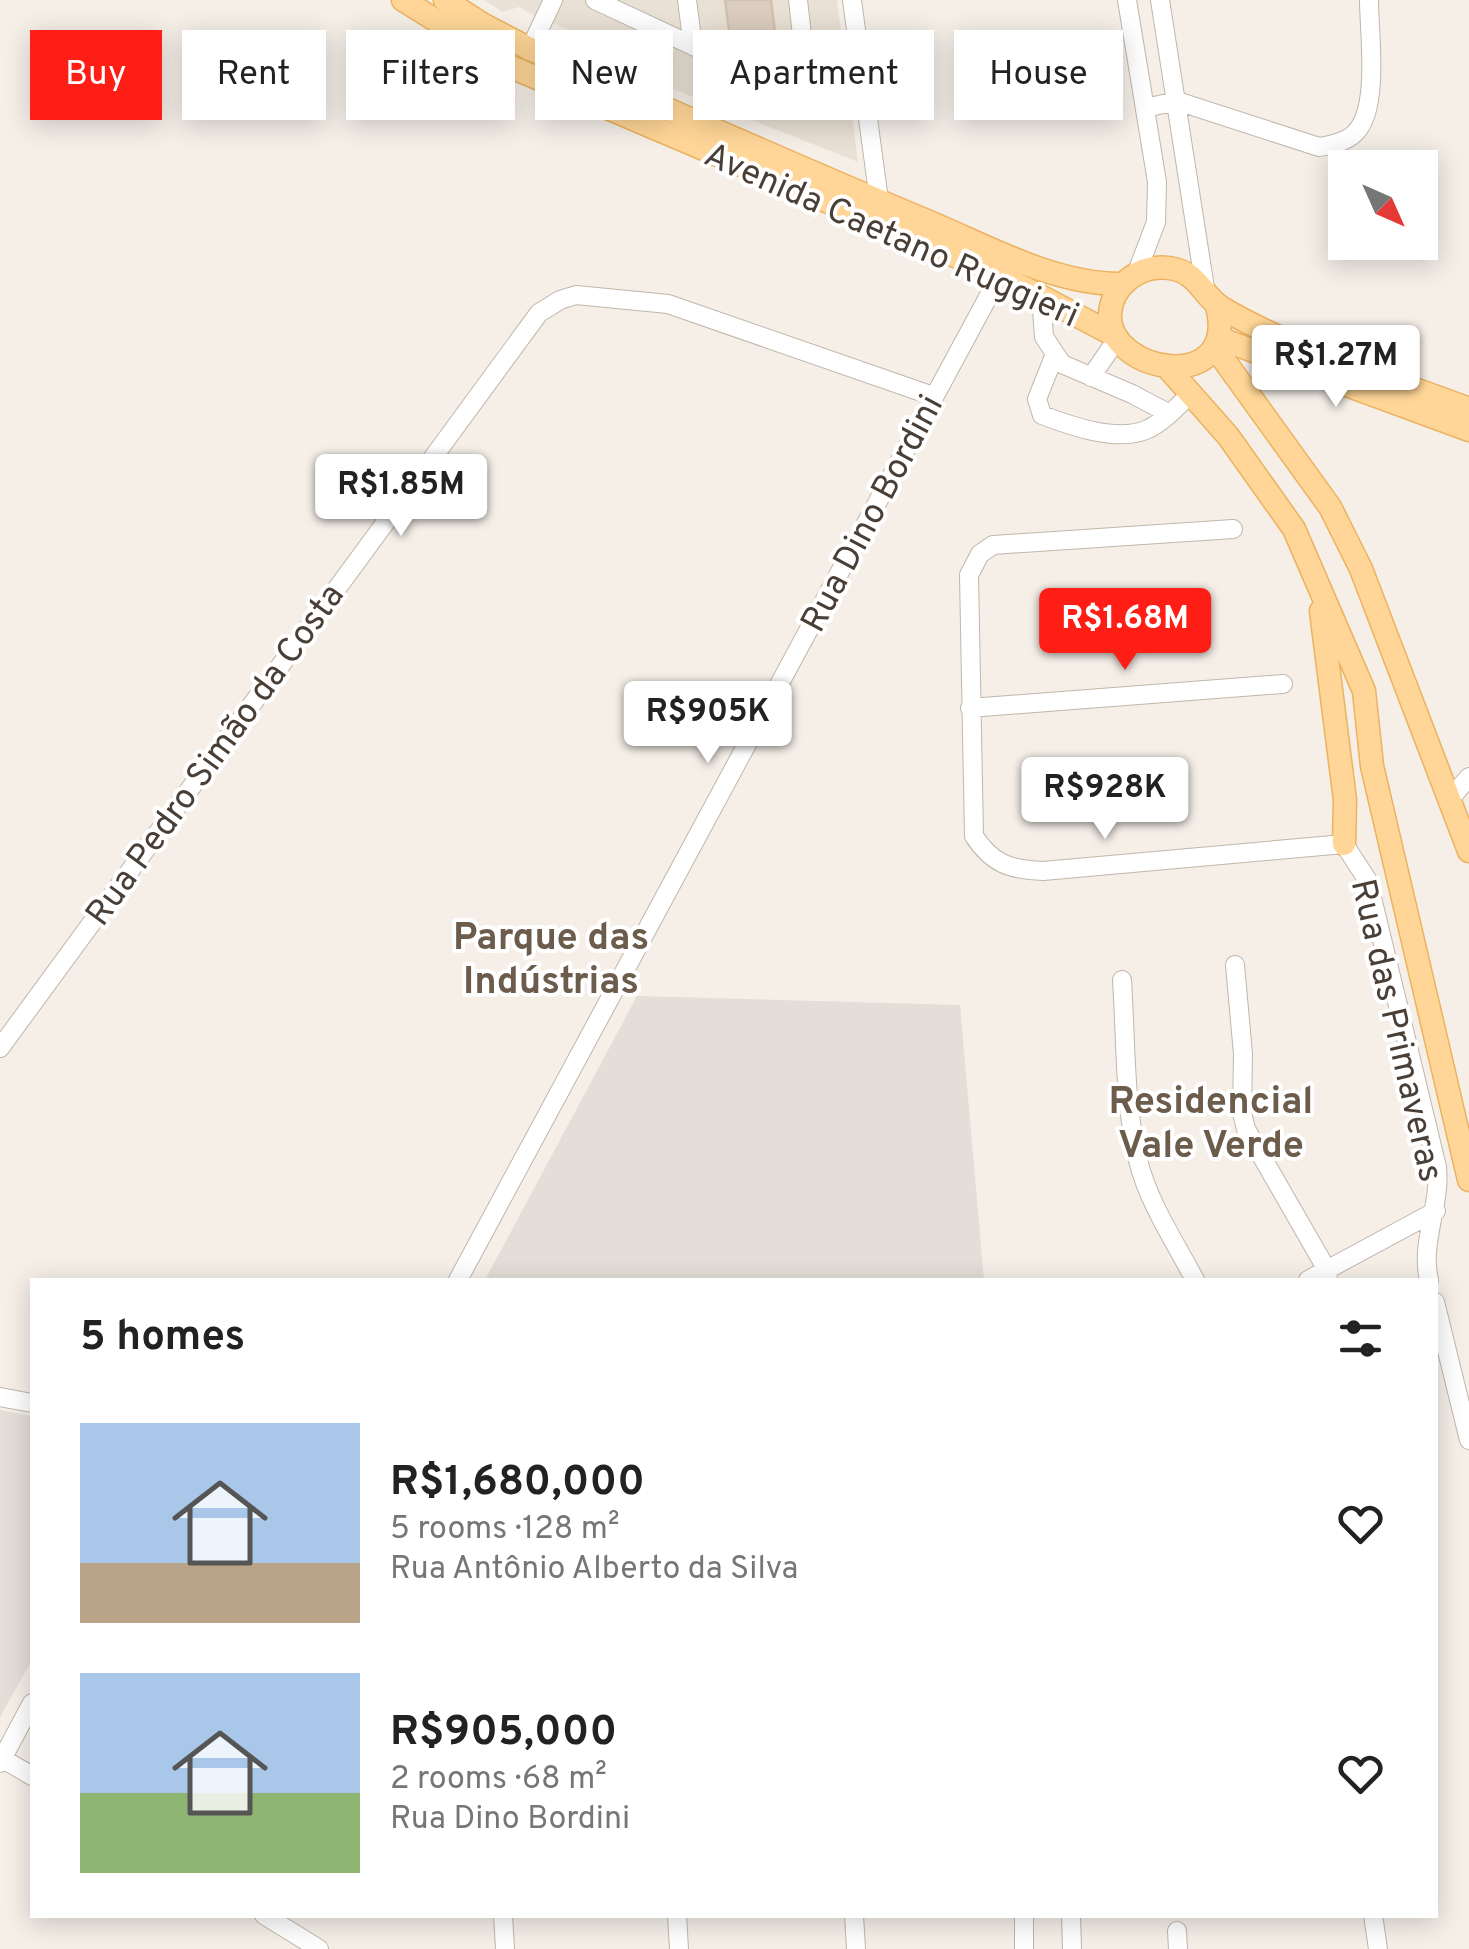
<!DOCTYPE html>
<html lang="en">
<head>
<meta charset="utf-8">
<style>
  :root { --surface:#fff; --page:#f2f2f2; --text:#222; --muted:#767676; --accent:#ff1e15 }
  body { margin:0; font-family:Overpass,sans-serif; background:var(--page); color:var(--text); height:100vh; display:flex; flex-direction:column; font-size:38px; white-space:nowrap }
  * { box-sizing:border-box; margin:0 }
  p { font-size:32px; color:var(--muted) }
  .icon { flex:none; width:55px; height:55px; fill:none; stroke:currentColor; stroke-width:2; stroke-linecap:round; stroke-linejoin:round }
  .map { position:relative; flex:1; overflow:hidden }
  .side { position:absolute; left:30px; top:1278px; width:1408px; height:640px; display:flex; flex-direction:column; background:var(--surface); border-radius:0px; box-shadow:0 5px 25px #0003 }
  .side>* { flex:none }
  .hud { position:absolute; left:30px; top:30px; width:1410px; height:90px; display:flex; gap:20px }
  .needle { width:65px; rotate:135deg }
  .tools { position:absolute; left:1328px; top:150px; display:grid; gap:20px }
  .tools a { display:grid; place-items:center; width:110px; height:110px; border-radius:0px; background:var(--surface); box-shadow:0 5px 25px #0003; font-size:50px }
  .price { position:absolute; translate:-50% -85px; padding:0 22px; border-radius:10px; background:#fff; color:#222; font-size:32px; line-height:65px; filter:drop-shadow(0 2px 5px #0008) }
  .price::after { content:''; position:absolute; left:50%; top:60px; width:30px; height:22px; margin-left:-15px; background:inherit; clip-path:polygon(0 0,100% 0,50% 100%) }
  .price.selected { background:var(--accent); color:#fff }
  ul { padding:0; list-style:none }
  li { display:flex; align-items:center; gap:30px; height:250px; padding:0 50px }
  li span { display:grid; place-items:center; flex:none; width:280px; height:200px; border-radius:0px; color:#555 }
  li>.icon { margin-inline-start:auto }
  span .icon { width:120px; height:120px; fill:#fffc; stroke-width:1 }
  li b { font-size:42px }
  h2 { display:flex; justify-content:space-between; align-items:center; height:120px; padding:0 50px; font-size:42px }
  .pill { padding:0 35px; border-radius:0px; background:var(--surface); box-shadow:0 5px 25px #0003; font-size:35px; line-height:90px }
  .pill.selected { background:var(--accent); color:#fff }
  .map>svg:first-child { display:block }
  .residential { fill:#e9e1d5 }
  .industrial { fill:#e4ded9 }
  .building { fill:#dacdbf; stroke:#d3c1af; stroke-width:2.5 }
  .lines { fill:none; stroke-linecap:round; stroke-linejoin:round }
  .minor-casing { stroke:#c1b6a9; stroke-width:20 }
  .major-casing { stroke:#ecb25f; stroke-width:25 }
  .minor { stroke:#fff; stroke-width:18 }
  .major { stroke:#ffd697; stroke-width:22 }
  .labels { text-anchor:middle; stroke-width:8; stroke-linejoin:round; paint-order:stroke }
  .street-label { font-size:35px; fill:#493f36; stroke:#fff }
  .neighbourhood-label { font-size:38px; font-weight:bold; fill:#6c5c4c; stroke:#fff }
</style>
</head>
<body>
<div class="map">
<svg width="1469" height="1949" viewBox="0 0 1469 1949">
  <rect width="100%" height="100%" fill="#f5efe8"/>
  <!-- residential -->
  <path class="residential" d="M485,0h352l21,162 -276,-109 4,-17 -43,-16 -24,-13 -17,5z"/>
  <!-- industrial -->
  <path class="industrial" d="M637,996l323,9 24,275h-499z
    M0,1410l32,6v244l-32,57z"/>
  <!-- building -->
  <path class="building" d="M725,0h46l4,32 -45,6z"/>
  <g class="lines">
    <!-- minor casing -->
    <g class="minor-casing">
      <path id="minor" d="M595,0l188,88 17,-3 6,-15 -8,-70
        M687,0l6,46
        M852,0l27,200
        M1127,0l30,182 -1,40 -19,50
        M1160,0l45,288
        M530,49l23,-49
        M1145,108l32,-7 142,46c12,-2 27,-5 36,-14 25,-24 14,-100 14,-133
        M1041,295l3,42 18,27 70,30 36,19
        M1055,354l-18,45 5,16c29,11 76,28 106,14 16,-7 30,-24 43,-35
        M1091,377l26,-38
        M1233,529l-240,16 -13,9 -11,21 5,261c18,28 37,34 69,35l301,-27 24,37 69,286c4,39 -17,75 -8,113
        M970,708l313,-24
        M1450,799l19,-22
        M1235,965l8,89 -1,59 4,16 81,141 1,10
        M1122,980c4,59 2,123 16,180 10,42 37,82 57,120
        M0,1048l539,-735 21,-13 16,-5 92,9 265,92
        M458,1280l542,-1005
        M1308,1280l128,-69
        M1435,1302l34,138
        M0,1397l32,6
        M3,1759l29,17
        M0,1763l32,-60
        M264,1915l55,34
        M503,1915l2,34
        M677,1915l2,34
        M854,1915l2,34
        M1024,1915v34
        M1071,1915l1,34
        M1373,1915l5,34
        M1177,1931l1,18"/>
    </g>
    <!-- major casing -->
    <g class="major-casing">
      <path id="major" d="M403,0l106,66 491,209 114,60
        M445,0l37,24 48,25c131,57 261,115 392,170 64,26 131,66 201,65
        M1217,306c23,90 -110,68 -107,8 2,-30 31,-50 59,-46 30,4 32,27 53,40 70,42 169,71 247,101
        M1221,339l248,91
        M1216,349l114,158 31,62 108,282
        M1167,367l61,69 66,93 70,162 8,75 97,414
        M1321,611l24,189 -1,44"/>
    </g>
    <!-- minor -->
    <use href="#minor" class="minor"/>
    <!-- major -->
    <use href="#major" class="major"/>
  </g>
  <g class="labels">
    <!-- street labels -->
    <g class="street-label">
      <text transform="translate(892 234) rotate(24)" y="12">Avenida Caetano Ruggieri</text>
      <text transform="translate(871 513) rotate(-62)" y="12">Rua Dino Bordini</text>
      <text transform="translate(214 754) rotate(-54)" y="12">Rua Pedro Simão da Costa</text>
      <text transform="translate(1398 1030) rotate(77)" y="12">Rua das Primaveras</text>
    </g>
    <!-- neighbourhood labels -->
    <g class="neighbourhood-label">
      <text x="551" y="949">Parque das<tspan x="551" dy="44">Indústrias</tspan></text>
      <text x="1211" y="1113">Residencial<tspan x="1211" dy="44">Vale Verde</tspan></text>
    </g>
  </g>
</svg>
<div class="tools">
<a><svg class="needle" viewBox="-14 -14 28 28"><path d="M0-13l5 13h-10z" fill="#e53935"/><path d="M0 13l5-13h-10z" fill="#767676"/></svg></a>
</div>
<b class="price" style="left:1336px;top:410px">R$1.27M</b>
<b class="price" style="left:401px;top:539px">R$1.85M</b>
<b class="price selected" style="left:1125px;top:673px">R$1.68M</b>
<b class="price" style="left:708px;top:766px">R$905K</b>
<b class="price" style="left:1105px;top:842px">R$928K</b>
<div class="hud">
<a class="pill selected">Buy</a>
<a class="pill">Rent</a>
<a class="pill">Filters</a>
<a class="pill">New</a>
<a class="pill">Apartment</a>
<a class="pill">House</a>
</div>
<section class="side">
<h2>5 homes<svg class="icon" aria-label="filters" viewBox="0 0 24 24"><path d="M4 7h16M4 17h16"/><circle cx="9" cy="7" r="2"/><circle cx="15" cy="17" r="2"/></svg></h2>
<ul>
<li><span style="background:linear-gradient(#a9c7e8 70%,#b9a48a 0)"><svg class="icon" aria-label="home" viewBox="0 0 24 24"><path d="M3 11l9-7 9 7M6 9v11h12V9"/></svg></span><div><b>R$1,680,000</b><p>5 rooms · 128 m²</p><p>Rua Antônio Alberto da Silva</p></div><svg class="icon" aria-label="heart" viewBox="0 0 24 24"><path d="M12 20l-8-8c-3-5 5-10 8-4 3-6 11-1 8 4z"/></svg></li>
<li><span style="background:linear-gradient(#a9c7e8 60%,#8fb573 0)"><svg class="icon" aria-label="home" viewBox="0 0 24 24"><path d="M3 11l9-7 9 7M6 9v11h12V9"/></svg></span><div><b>R$905,000</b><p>2 rooms · 68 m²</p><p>Rua Dino Bordini</p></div><svg class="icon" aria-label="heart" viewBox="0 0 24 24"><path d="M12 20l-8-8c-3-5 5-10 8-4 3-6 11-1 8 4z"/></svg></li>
</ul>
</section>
</div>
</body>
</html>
